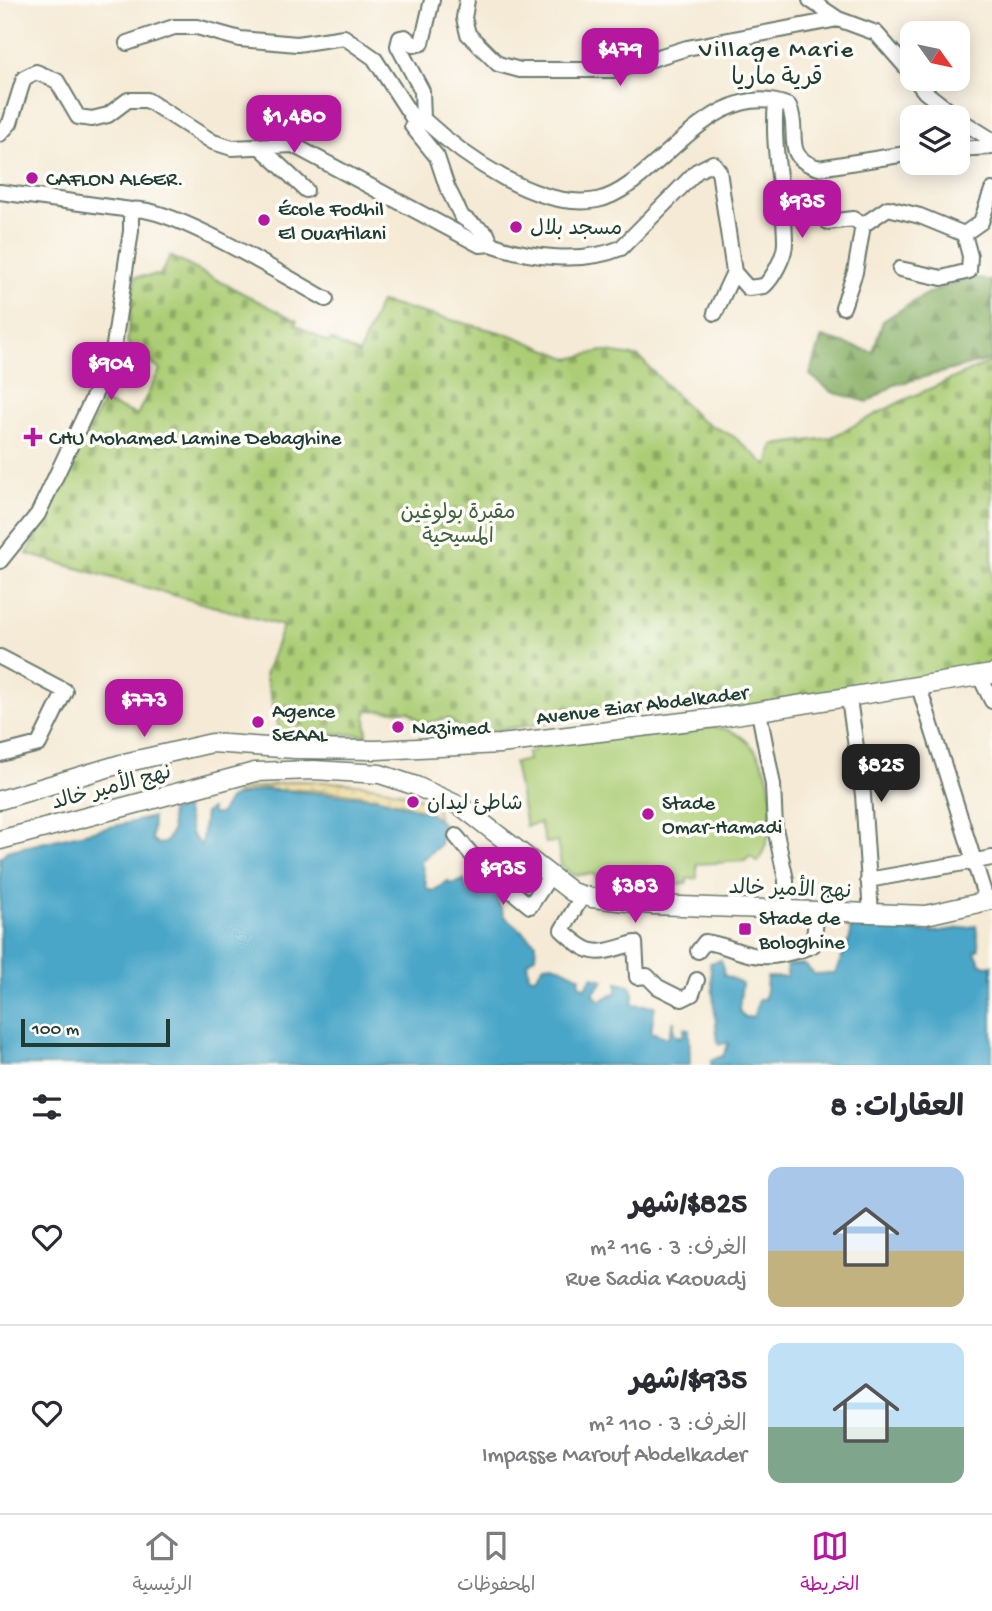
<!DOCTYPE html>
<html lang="ar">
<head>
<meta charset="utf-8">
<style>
  :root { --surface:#fff; --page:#f7f7f7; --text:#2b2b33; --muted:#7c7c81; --line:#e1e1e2; --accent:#b5179e }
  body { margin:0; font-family:"Gochi Hand","Playpen Sans Arabic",sans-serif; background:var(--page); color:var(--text); direction:rtl; height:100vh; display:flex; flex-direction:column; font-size:26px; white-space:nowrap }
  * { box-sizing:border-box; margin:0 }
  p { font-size:23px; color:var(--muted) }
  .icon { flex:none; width:38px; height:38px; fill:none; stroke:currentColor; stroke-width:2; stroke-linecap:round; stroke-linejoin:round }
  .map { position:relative; height:1065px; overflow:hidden; direction:ltr }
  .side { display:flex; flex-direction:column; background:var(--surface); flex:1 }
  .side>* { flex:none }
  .needle { width:46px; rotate:123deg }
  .buttons { position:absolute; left:900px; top:21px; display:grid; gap:14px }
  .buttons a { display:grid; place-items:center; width:70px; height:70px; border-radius:14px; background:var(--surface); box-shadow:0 4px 18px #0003; font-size:35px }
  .scale { position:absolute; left:21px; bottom:18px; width:149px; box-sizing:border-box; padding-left:7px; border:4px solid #1f3d34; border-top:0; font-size:19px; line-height:24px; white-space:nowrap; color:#1f3d34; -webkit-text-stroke:5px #fdfcf7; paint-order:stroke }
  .price { position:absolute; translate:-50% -60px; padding:0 16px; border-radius:14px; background:var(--accent); color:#fff; font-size:23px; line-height:46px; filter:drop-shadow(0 2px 4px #0008) }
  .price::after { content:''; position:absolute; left:50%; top:42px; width:21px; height:16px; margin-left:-10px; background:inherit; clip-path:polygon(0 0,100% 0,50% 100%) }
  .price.current { background:#222; color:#fff }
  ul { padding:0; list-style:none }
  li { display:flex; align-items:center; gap:21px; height:175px; padding:0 28px }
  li+li { border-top:2px solid var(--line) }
  li span { display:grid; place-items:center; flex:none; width:196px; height:140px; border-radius:14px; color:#555 }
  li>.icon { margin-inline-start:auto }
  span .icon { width:84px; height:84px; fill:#fffc; stroke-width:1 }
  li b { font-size:30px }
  h2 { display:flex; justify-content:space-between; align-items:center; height:84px; padding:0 28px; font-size:30px }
  .tab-bar { display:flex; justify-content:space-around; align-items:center; height:98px; border-top:2px solid var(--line); background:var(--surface); font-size:19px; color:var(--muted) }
  .tab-bar a { display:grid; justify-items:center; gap:4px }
  .tab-bar .current { color:var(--accent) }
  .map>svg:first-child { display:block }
  .forest { fill:url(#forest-firs); stroke:#54764d; stroke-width:2 }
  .sand { fill:url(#sand-dots); stroke:#868c69; stroke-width:2 }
  .cemetery { fill:url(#cemetery-stones); stroke:#668554; stroke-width:2 }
  .green { fill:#accd75; stroke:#668554; stroke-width:2 }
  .water { fill:#49a6c8; stroke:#34727e; stroke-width:2 }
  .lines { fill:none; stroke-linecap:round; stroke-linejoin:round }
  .minor-casing { stroke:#6a7a6c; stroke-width:18 }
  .major-casing { stroke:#6a7a6c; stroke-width:21 }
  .minor { stroke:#fff; stroke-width:14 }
  .major { stroke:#fff; stroke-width:18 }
  .poi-dot { fill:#b5179e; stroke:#fdfcf7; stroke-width:2.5 }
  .labels { text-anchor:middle; stroke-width:7; stroke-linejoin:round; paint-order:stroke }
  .poi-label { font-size:21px; fill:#1f3d34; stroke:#fdfcf7; text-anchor:start }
  .park-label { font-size:21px; fill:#426144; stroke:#fdfcf7 }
  .street-label { font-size:21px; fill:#1f3d34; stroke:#fdfcf7 }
  .quarter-label { font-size:24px; letter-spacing:2px; fill:#1f3d34; stroke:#fdfcf7 }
</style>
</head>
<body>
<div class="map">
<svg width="992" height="1065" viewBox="0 0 992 1065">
  <defs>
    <pattern id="forest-firs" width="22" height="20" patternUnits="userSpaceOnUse" patternTransform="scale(1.75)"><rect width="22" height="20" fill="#89b066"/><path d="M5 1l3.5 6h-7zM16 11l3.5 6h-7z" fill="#6f9055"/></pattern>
    <pattern id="sand-dots" width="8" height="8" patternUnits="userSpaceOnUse" patternTransform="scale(1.75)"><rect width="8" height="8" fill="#eeda9e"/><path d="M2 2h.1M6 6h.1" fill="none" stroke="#ccbc89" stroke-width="1.8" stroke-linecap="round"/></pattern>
    <pattern id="cemetery-stones" width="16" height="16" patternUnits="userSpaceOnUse" patternTransform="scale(1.75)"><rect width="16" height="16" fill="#accd75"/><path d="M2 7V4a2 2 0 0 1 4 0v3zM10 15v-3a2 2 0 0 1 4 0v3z" fill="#8ba861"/></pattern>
  </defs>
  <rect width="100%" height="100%" fill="#fdfcf7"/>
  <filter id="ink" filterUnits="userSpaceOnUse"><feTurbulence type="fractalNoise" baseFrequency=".0143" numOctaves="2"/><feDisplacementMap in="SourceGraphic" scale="14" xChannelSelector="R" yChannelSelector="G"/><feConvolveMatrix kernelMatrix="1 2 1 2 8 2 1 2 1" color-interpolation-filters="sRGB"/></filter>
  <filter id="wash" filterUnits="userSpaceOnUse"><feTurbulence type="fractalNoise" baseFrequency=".00686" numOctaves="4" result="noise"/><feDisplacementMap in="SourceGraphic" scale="28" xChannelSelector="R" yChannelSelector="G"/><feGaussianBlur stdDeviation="1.57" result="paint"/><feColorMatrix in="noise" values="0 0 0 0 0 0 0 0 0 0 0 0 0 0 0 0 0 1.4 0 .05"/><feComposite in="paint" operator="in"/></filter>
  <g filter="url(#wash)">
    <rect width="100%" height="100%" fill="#f5ead5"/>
    <!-- forest -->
    <path class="forest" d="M971,278l21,3v78l-98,26 -26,17 -36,-10 -22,-17 12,-38 51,15 10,-31 43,-27z"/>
    <!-- sand -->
    <path class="sand" d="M295,781c49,1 96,2 141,25l3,16c-28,-31 -165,-39 -204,-26l3,-5z"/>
    <!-- cemetery -->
    <path class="cemetery" d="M170,256l127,65 -2,3 34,19 2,-3 28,14 21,-52 131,33 59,24 32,-8 37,6 61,63 33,16 35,30 5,-21 57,-7 70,-36 92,-41v306l-265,43 -2,-11 -258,35 -19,-16 -25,6 -14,-13 -43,-1 1,25 -87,-3 -15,-57 18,-49 -256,-72 76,-152 34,13 23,-45 -33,-27 8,-66 25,-2z"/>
    <!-- green -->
    <path class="green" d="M701,726c11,1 22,1 32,6 45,22 47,92 25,130l-8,-6 -5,5 -48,3v14l-10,1v4l-79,9 -2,-5 -9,1 -2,-14 -22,1 -12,-10 -4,-23 -12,1 -5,-20 -14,3 -12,-63 14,-3 -1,-8 7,-1v-5z"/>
    <!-- water -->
    <path class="water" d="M264,789l115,9 49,14 14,11 -2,22 -19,16 6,28 6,2 15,-10 2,3 14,-4 4,12 28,3 8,21 32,27 -1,13 -8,6 2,14 6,1 9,-12 10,-1 26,13 -1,7 6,4 7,-11 12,3 -11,14 7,7 17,-9v-9l12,2 5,9 -2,10 23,2 -4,26 17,6 6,-18v12l4,5 6,-2v-7l5,1 1,36h-690v-207l7,-7 146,-34 -1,22 5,5 8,-1 7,-12 -2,-19 15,-4 7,27 9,11 4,-33 6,-4 1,5h8l10,-16z
      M976,926l3,23 -4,2 5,12 6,3 6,-1v100h-281v-5l12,-4 6,-13 -11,1 -8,-81 11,-3 3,15 18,8 -3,27 5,7h9l6,-17 6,-2 2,-21h20v-12l17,-1 10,10 21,-1 15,-35v-10l84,4z"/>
  </g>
  <g filter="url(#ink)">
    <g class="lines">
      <!-- minor casing -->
      <g class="minor-casing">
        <path id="minor" d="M467,0l-3,18 4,16 30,30 22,6h97l70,-22 151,-29
          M810,0l28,19 38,14 36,41
          M127,43l47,-16h23l43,12 57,5 47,-7 30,21 42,65
          M915,79l10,13 32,25
          M957,118l35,22
          M423,119l-1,-28 -24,-45 2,-8 5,-1 9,8 8,-2 10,-43
          M0,134l10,-11 14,-45 12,-6 21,9 21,36 14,2 16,-4 20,-15h19l66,42 19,6 61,-3 187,100 11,-1 -4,-10 -25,-17 -15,-30 -10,-30 -25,-31 11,-7c40,37 116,92 174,81 58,-11 114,-127 192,-94 12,26 -9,51 30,62l93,-15
          M258,145l48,45
          M957,149l35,-2
          M0,192l131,18c36,-7 158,69 195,89
          M828,222l25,-3 10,6
          M491,244c38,14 92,20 130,4l76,-77 16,-8 6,8 15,101 -19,41
          M900,269l42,9 27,-7 1,-15 -6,-22 17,-12 11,-32
          M734,272l14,16 16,-2c9,-8 21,-30 21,-43 0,-47 -14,-92 -9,-140
          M843,307l12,-35 8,-47 25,-17 32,8 44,18
          M0,561l38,-47 70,-148 5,-14 18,-121v-21
          M0,657l65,34 -26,53 -39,10
          M980,677l12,24
          M919,687l68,215
          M849,699l14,96 8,119
          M759,712l14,73 2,43 11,52v31
          M456,836l26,31 48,39 20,-30
          M868,880l124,-22
          M583,895l-21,35c31,29 34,24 73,13l2,34 10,-1 11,11 24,12 10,-5 5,-14
          M698,951l7,-9c18,2 31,10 48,13 19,4 44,-3 60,-10l4,-33"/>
      </g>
      <!-- major casing -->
      <g class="major-casing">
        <path id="major" d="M0,800l124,-37 88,-20 83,6 82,1 123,-6 216,-26 276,-44
          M0,840l255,-68 59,-2 66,4 36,12 46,21 110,85 20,6 61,7 273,10 66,-15"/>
      </g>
      <!-- minor -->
      <use href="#minor" class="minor"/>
      <!-- major -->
      <use href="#major" class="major"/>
    </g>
  </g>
  <!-- markers -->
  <g class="poi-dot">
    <circle cx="32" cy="178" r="7"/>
    <circle cx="264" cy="220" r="7"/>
    <circle cx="516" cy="227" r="7"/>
    <path d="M29.5 426.5h7v7h7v7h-7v7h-7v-7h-7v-7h7z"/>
    <circle cx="258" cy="722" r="7"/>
    <circle cx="398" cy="727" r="7"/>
    <circle cx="413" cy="802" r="7"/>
    <circle cx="648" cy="814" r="7"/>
    <rect x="738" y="922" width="14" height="14" rx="3.5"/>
  </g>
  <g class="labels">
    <!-- poi labels -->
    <g class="poi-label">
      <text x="46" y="185">CAFLON ALGER.</text>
      <text x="278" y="215">École Fodhil<tspan x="278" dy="24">El Ouartilani</tspan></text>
      <text x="530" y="234">مسجد بلال</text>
      <text x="49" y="444">CHU Mohamed Lamine Debaghine</text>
      <text x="272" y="717">Agence<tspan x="272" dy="24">SEAAL</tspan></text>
      <text x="412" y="734">Nazimed</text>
      <text x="427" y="809">شاطئ ليدان</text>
      <text x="662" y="809">Stade<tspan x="662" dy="24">Omar-Hamadi</tspan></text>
      <text x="759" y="924">Stade de<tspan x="759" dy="24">Bologhine</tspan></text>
    </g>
    <!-- park labels -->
    <g class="park-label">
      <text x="458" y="518">مقبرة بولوغين<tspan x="458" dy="24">المسيحية</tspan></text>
    </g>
    <!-- street labels -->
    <g class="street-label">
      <text transform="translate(642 704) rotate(-7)" y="7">Avenue Ziar Abdelkader</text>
      <text transform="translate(111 786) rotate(-15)" y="7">نهج الأمير خالد</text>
      <text transform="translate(790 888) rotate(2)" y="7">نهج الأمير خالد</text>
    </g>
    <!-- quarter labels -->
    <g class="quarter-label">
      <text x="777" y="56">Village Marie<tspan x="777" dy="28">قرية ماريا</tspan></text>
    </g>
  </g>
</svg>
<div class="buttons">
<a><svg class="needle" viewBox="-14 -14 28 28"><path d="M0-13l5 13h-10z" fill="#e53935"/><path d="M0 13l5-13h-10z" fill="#7c7c81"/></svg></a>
<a><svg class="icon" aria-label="layers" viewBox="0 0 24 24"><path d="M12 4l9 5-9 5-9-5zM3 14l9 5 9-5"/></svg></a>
</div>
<div class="scale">100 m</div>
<b class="price" style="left:620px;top:88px">$479</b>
<b class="price" style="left:294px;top:155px">$1,480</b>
<b class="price" style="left:802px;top:240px">$935</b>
<b class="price" style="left:111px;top:402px">$904</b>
<b class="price" style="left:144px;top:739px">$773</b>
<b class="price current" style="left:881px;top:804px">$825</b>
<b class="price" style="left:503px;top:907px">$935</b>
<b class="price" style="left:635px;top:925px">$383</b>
</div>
<section class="side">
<h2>العقارات: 8<svg class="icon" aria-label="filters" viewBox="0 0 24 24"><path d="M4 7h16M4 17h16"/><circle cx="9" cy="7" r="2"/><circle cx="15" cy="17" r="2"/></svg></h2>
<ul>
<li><span style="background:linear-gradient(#a9c7e8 60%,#c2b280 0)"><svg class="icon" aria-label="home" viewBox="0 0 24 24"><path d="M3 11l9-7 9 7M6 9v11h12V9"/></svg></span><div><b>$825/شهر</b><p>الغرف: 3 · 116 m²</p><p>Rue Sadia Kaouadj</p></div><svg class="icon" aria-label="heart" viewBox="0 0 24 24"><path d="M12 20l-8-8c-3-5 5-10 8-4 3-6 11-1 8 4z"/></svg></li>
<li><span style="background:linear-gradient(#bfe0f5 60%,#7fa58c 0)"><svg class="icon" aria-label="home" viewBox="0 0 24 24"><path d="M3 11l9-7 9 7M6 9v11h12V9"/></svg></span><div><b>$935/شهر</b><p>الغرف: 3 · 110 m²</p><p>Impasse Marouf Abdelkader</p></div><svg class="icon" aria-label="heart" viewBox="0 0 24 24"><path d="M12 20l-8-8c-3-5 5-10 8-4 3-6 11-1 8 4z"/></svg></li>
</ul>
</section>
<nav class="tab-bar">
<a class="current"><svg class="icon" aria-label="map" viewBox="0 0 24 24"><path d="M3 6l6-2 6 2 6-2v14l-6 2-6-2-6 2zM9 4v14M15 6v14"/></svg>الخريطة</a>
<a><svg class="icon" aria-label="saved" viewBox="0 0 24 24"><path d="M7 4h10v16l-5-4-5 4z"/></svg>المحفوظات</a>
<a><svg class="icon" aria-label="home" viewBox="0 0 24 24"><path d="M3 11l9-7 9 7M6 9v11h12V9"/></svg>الرئيسية</a>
</nav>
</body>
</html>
